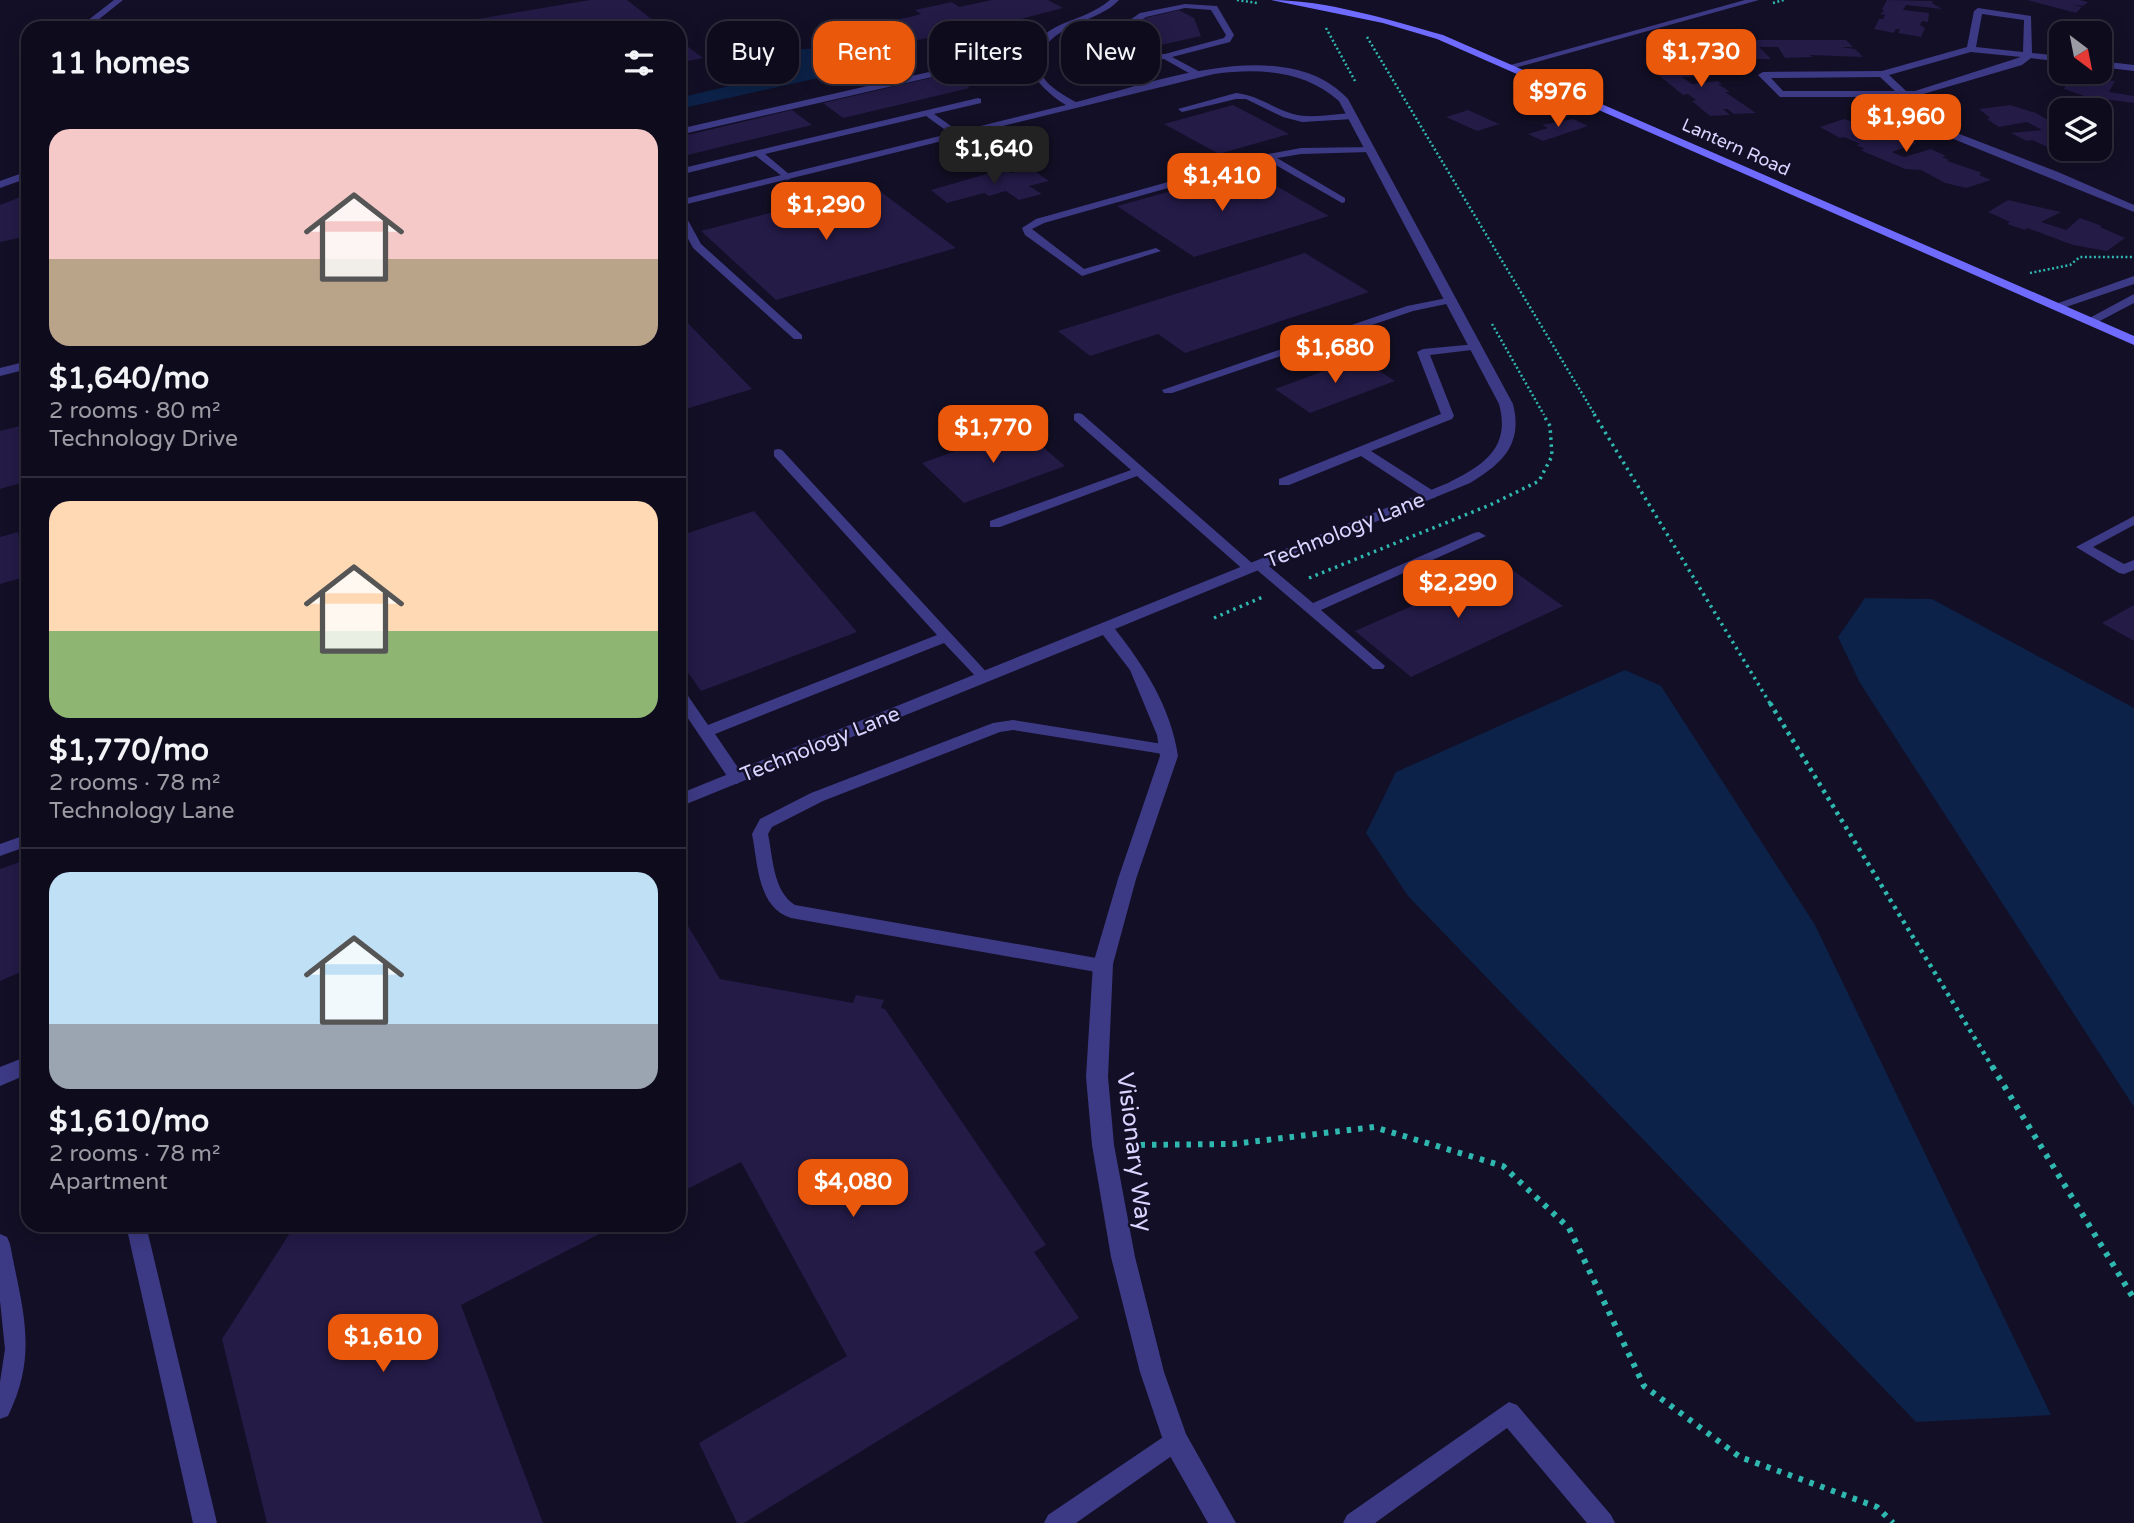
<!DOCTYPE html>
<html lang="en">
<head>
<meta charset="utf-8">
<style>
  :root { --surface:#0e0b1c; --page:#1c1929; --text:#f1f3f6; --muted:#9b9ba3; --line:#2e2b3b; --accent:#ea580c }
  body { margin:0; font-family:"Varela Round",sans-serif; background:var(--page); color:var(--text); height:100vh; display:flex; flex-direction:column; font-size:26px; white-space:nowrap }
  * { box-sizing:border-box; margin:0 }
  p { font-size:23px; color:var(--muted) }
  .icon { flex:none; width:38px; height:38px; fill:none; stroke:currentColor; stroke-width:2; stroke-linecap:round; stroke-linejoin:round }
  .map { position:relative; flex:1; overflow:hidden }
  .sheet { position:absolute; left:21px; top:21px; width:665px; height:1211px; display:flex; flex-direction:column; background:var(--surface); border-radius:21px; box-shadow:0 4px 18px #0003,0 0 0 2px var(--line) }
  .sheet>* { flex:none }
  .guide { position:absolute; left:707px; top:21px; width:665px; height:63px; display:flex; gap:14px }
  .needle { width:46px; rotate:148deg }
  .controls { position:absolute; left:2049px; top:21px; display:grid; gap:14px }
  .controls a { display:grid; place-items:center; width:63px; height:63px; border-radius:14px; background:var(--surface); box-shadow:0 4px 18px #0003,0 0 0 2px var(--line); font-size:35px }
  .price { position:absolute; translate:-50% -60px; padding:0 16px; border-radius:14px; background:var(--accent); color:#fff; font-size:23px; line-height:46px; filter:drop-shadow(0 2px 4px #0008) }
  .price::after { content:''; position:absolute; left:50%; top:42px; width:21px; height:16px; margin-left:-10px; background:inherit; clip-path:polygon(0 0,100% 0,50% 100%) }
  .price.active { background:#222; color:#fff }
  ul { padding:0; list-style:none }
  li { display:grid; align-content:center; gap:14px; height:371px; padding:0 28px }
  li+li { border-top:2px solid var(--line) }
  li span { display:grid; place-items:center; height:217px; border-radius:21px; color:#555 }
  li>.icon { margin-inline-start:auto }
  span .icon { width:126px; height:126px; fill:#fffc; stroke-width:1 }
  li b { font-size:30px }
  h2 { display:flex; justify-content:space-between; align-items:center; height:84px; padding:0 28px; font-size:30px }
  .pill { padding:0 24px; border-radius:21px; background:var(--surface); box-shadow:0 4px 18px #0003,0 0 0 2px var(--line); font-size:24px; line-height:63px }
  .pill.active { background:var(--accent); color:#fff }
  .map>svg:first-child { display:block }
  .water { fill:#0c2248 }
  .building { fill:#241b47 }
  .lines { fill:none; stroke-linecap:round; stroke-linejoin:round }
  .path-far3 { stroke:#2fb8b0; stroke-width:2.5; stroke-dasharray:2 2.5; stroke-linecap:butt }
  .path-far2 { stroke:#2fb8b0; stroke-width:3.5; stroke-dasharray:2.5 4.5; stroke-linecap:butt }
  .path-far1 { stroke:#2fb8b0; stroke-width:4.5; stroke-dasharray:3.5 5; stroke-linecap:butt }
  .path { stroke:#2fb8b0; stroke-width:6; stroke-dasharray:4.5 7; stroke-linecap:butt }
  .lane { fill:#3d3a85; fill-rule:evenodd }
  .street { fill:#3d3a85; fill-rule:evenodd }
  .secondary { fill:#6f6bff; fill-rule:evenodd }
  .labels { text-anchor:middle; stroke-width:5; stroke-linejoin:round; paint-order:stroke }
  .far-street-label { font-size:18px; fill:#d9d4ff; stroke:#130f26 }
  .street-label { font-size:21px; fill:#d9d4ff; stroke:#130f26 }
  .near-street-label { font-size:24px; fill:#d9d4ff; stroke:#130f26 }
</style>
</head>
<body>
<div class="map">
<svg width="2134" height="1523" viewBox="0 0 2134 1523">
  <rect width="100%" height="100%" fill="#130f26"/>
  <!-- water -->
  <path class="water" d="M828,48l16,3 24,16 -189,42v-11l83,-20 21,-9 19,-20z
    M1865,598l67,1 202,109v399l-274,-424 -22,-46z
    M1625,670l36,16 154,239 236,490 -135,7 -508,-526 -42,-63 30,-61z"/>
  <!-- building -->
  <path class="building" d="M590,0h37l36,28h-239z
    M992,0h56l15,8 -62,16 -125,24 -31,-19 65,-12 11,-3 -6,-4 37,-8 7,5z
    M1887,0l46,1 -1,2 10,6 -36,-4 -3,5 26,3 -1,9 -6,-1 -2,4 5,3 -4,9 -23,-4 2,-4h-4l-2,4 -20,-4 5,-10h4l2,-4 -5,-1 4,-3 -2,-2z
    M2027,0h53l8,2 -5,4 -13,-2 12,3 -6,6z
    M1179,10l15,8 7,18 -54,12 -26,-14 35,-8 -15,-7z
    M679,40l24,18 -24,5z
    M1737,40h109l7,7h-13l15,2 8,8 -53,-2 2,2 -27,1 -7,-11h-19l12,12h-19l-24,-5 -11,-11z
    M1683,61l4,4 18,3 10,7 -33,2 10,7 26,-3 4,3h-4l12,8h-5l31,21 -22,1 -7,-5h-4l7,6 -20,1 -18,-15 4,-1 -8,-6 -5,1 -28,-23 3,-2 -4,-3h4l-4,-4z
    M948,74l22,14 -127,30 -20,-15z
    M2069,77l46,4 -6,11 25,4v7l-47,-6 -23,-8z
    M1233,105l56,29 -70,20 -55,-30z
    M2010,105l26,8 26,15v20l-10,1 -20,-9 -5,1 -16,-8 31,-3 -15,-8 -28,5 -12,-8 3,-1 -11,-9z
    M792,110l20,15 -133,32v-20z
    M1468,110l31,14 -22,7 -31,-14z
    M1573,119l15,7 -45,15 -15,-7 20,-6 -6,-3z
    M1844,119l29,9 -4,1 17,7 31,7 -25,9 12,5 27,-8 15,7 -4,1 7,3 -2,1 33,11 1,2 -2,1 12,5 -25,8 -21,-5 -24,-13 -16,-1 -45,-19 5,-1 -9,-4 4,-1 -16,-7 -4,1 -20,-11z
    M1030,168l19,13 -20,5 13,8 -23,6 -13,-9 -17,5 -5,-3 -37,10 -16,-13 73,-21 7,4z
    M1248,170l81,46 -135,41 -77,-51z
    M873,186l83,62 -180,52 -75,-69z
    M28,194v42l-28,6v-37z
    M2008,200l53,12 -20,10 19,6 6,2 14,-12 22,8 -2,1 25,11 -18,13 -34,-6 -46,-17 -2,2 -18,-6 3,-2 -22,-10z
    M1305,253l64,39 -184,61 -27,-19 -68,22 -32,-25z
    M679,314l73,75 -73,22z
    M1359,358l36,23 -85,32 -35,-24z
    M28,424v57l-28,8v-58z
    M1021,428l44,38 -101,37 -42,-40z
    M754,511l103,121 -156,59 -22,-31v-124z
    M18,532l2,16 8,-2v30l-28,8v-47z
    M1505,565l58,41 -152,71 -56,-46z
    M2134,605v36l-32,-18z
    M28,859v110l-28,12v-112z
    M679,911l41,68 133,24 3,-8 28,5 -3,8 4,1 161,236 -12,7 45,66 -335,205h-7l-38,-80 148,-87 -106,-194 -62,31z
    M295,1225h322l-156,80 82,218h-276l-45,-184z"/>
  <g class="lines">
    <!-- path-far3 -->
    <path class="path-far3" d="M1237,0l20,3
      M1773,3l11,-3
      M1326,28l29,53
      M1367,37l228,378
      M2030,273l40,-8 10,-8h54
      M1492,324l52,91"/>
    <!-- path-far2 -->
    <path class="path-far2" d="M1594,414l177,291
      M1309,578l181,-73 49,-24 13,-25 -2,-30 -7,-12
      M1214,618l51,-22"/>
    <!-- path-far1 -->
    <path class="path-far1" d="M1770,703l223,365"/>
    <!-- path -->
    <path class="path" d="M1992,1066l142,233
      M1129,1145l104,-1 141,-17 129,39 66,62 75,158 96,71 137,50 16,16"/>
    <!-- lane -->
    <path class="lane" d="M1185,4l32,2 17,29 -4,7 -58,15 30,16v4h-6l-32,-18h-21l-36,-23 33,-23zM1185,8l26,2 15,25 -2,3 -59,16h-17l-31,-18 29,-19z
      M929,72l3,1v4l-253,58v-6z
      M1236,93c21,2 37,15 57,21 18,5 41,0 60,-1l4,3 -4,3 -51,3 -19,-5 -37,-18h-10l-54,13 -4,-3z
      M978,98l3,1v4l-47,11 27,19v4h-6l-29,-21 -161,38 25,21v4l-3,1 -31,-24 -77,19v-6z
      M1373,147l2,2 -5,3 -69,2 -24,4 68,40v4l-3,1 -75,-43 -223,63 -12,6 52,40 72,-21 5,3 -79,25 -57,-41 -3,-7 14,-9 232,-65 33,-6z
      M679,210l5,3 17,31 101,91v4h-8l-101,-91 -14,-26z
      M1452,297l5,3 -1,2 -43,9 -241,82h-8l-2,-3 245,-84z
      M1476,344l4,1v4l-50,6 24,61 -2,3 -81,32 64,41v6h-10l-64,-42 -72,29h-10v-6l162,-65 -24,-62 6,-3z
      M1078,413l4,1 171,150 11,-2 49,41 161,-70 5,-1 7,4 -165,74 64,56 -2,3h-10l-116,-99 -11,2 -109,-96 -137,51h-10v-6l141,-51 -57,-50v-6z
      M778,449l4,1 209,227 -2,3h-10l-35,-37 -229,91 30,44 -8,6 -6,-2 -52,-77v-16l5,1 24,35 229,-90 -163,-179v-6z
      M2134,516v9l-41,22 31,17 10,-4v10l-10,4 -5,-1 -43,-26z
      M1013,720l156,25 8,5 -8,5 -156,-25 -13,2 -177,69 -51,26 -4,7c5,24 5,57 27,71l307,54 6,2 3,5 -3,5 -6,2 -311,-55c-34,-11 -33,-55 -39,-84l8,-15 51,-26 182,-70z
      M28,834v12l-28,10v-12z
      M126,1225h20l71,298h-24z
      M0,1234l7,3 3,7c12,65 29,109 -2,172l-8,3v-37l5,-33 -5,-48z
      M1509,1402l8,3 94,110 4,8h-28l-80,-95 -132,95h-32l4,-8z
      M1175,1429l8,3 3,8 -3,8 -107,75h-32l4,-8z"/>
    <!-- street -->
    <path class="street" d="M114,0h9l-35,28h-10z
      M1110,0h9c-21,23 -66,23 -78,55 -9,23 17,37 35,47 75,-18 209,-71 272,-3l165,305c10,40 -10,59 -43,79l-355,146c30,38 56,79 63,127l-42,123 -23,85 -5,113 6,68 21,112 29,115 22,62 50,89h-28l-42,-74 -26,-77 -29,-115 -19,-112 -6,-68 7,-113 25,-85 42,-123 -3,-21 -27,-65 -27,-35 -424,172v-13l769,-311c36,-18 63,-35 51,-79l-160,-303c-35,-31 -80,-33 -125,-27l-535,132v-6l387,-95c-34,-21 -56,-53 -10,-78 18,-9 38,-13 54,-27z
      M1745,0h14l-248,69 -8,-2z
      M1978,8l53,8 1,37 30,3v6l-31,-4 -9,7 -109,32 36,33 109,42 76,33v7l-193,-78 -40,-37h-121l-22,-22 5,-3 119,-1 85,-24 7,-36zM1982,14l42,6 -1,32 -47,-5zM1971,52l50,5 -106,34h-9l-17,-16zM1880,77l15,14h-112l-12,-13z
      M2100,61l34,4v6l-34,-4z
      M28,171v7l-28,10v-7z
      M2134,276v8l-74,25 -10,-3z
      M2134,294v9l-40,21 -10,-3z
      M28,361v8l-28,7v-8z
      M28,1056v18l-28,12v-19z"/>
    <!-- secondary -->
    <path class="secondary" d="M1271,0c55,0 119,20 172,35l691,301v9l-697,-306 -54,-16z"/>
  </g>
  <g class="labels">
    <!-- far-street labels -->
    <g class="far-street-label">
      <text transform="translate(1736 147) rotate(24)" y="6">Lantern Road</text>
    </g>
    <!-- street labels -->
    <g class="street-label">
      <text transform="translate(1345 530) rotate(-22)" y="7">Technology Lane</text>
      <text transform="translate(820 744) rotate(-22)" y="7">Technology Lane</text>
    </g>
    <!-- near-street labels -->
    <g class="near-street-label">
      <text transform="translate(1135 1152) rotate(83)" y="8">Visionary Way</text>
    </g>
  </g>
</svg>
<div class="controls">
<a><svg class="needle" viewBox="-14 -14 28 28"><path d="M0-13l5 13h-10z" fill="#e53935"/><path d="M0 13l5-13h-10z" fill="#9b9ba3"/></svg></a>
<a><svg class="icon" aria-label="layers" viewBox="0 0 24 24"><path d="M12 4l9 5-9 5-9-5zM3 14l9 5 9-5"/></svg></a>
</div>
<b class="price" style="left:1701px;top:89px">$1,730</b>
<b class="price" style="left:1558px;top:129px">$976</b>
<b class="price" style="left:1906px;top:154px">$1,960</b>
<b class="price active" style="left:994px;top:186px">$1,640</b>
<b class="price" style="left:1222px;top:213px">$1,410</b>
<b class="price" style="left:826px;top:242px">$1,290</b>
<b class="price" style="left:1335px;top:385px">$1,680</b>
<b class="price" style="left:993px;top:465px">$1,770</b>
<b class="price" style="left:1458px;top:620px">$2,290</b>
<b class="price" style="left:853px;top:1219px">$4,080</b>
<b class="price" style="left:383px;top:1374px">$1,610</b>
<div class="guide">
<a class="pill">Buy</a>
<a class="pill active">Rent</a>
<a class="pill">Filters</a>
<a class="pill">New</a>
</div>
<section class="sheet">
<h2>11 homes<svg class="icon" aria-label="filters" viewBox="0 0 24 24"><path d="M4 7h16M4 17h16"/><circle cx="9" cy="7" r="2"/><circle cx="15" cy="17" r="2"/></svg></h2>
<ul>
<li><span style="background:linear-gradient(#f6c9c9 60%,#b9a48a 0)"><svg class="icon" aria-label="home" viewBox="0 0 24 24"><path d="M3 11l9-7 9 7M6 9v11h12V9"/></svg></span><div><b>$1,640/mo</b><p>2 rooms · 80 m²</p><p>Technology Drive</p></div></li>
<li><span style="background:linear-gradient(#ffd9b3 60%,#8fb573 0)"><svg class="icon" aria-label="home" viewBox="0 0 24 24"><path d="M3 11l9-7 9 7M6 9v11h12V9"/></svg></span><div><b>$1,770/mo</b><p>2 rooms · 78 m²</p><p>Technology Lane</p></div></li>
<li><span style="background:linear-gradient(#bfe0f5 70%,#9aa5b1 0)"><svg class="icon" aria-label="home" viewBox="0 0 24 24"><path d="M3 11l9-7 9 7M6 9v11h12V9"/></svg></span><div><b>$1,610/mo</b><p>2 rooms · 78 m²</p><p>Apartment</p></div></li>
</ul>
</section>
</div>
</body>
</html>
